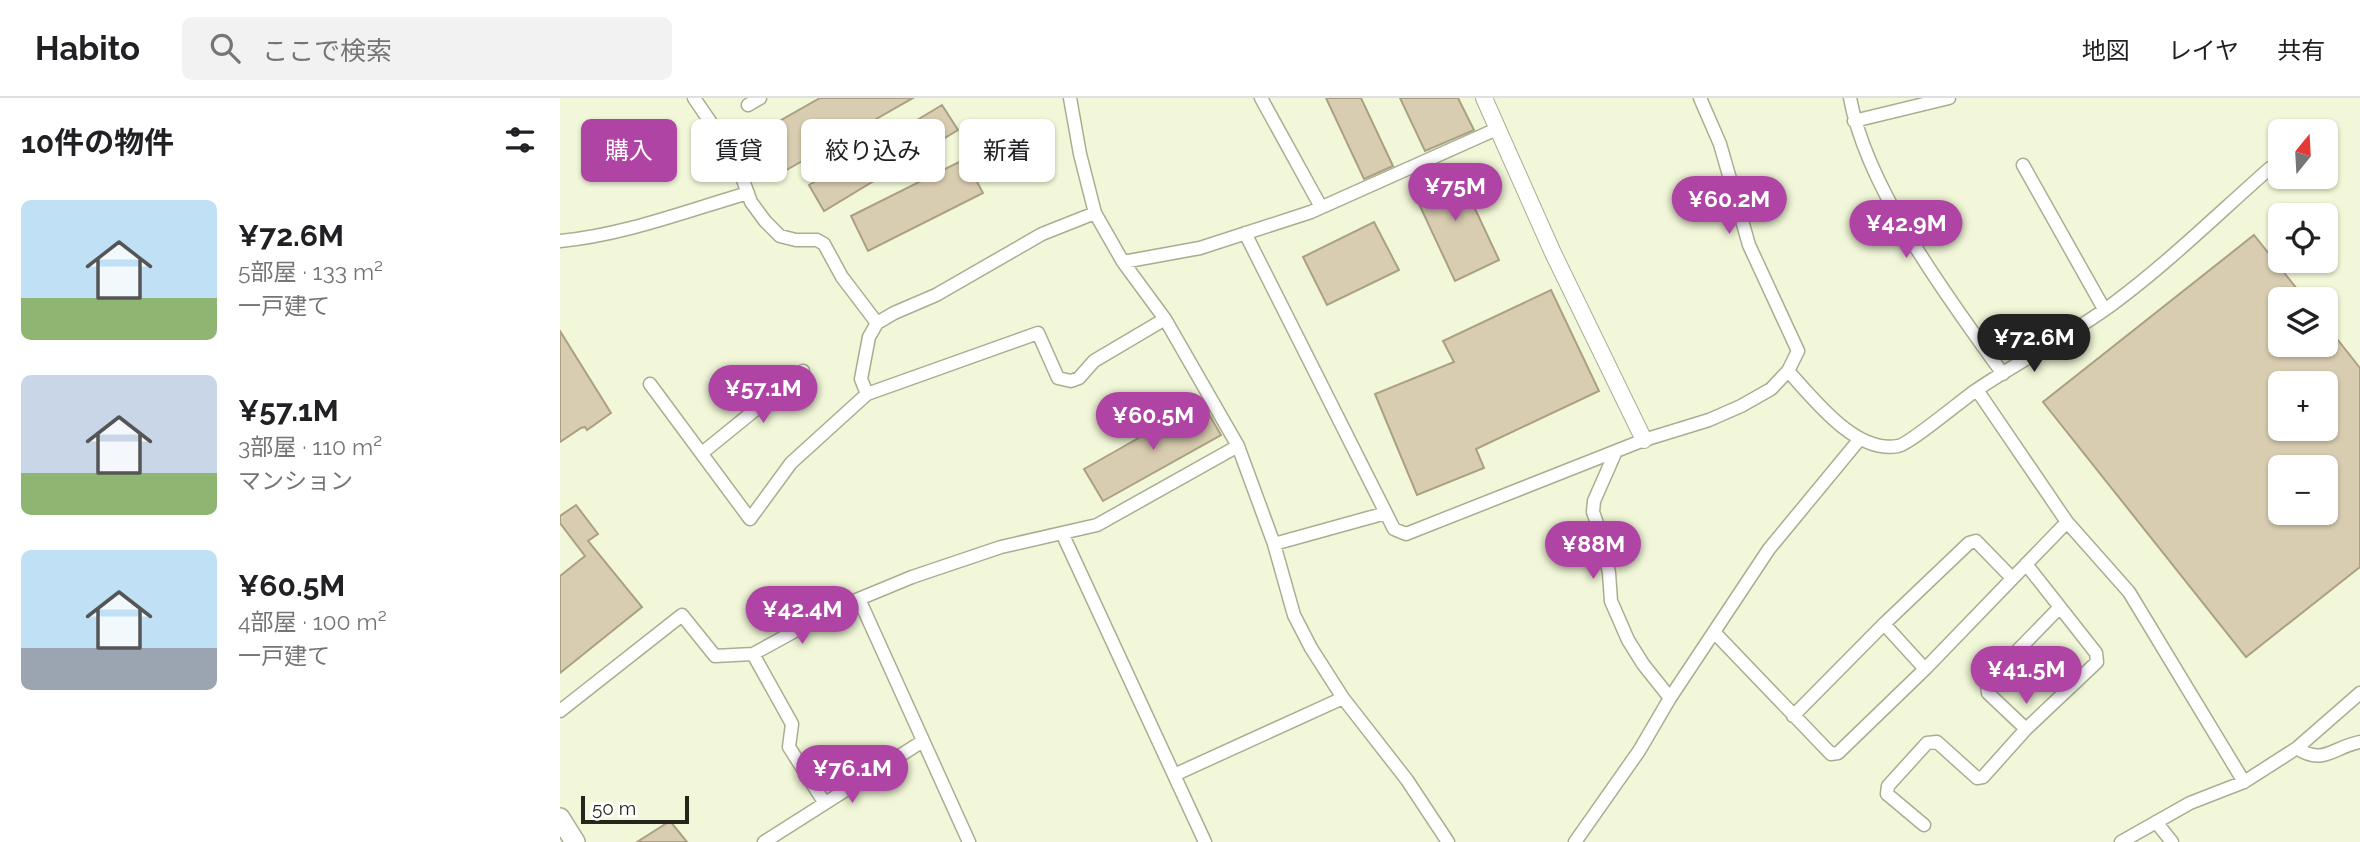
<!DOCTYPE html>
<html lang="ja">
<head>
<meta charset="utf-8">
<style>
  :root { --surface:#fff; --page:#f2f2f2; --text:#202124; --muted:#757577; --line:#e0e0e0; --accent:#af44a5 }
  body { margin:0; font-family:Raleway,"Noto Sans JP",sans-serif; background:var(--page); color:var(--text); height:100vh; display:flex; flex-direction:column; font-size:26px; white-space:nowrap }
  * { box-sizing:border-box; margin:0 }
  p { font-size:23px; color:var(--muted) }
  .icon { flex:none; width:38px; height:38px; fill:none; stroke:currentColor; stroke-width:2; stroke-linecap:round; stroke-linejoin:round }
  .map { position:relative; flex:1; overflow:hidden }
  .side { display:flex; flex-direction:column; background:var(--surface); width:560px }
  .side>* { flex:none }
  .guide { position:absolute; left:21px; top:21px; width:665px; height:63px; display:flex; gap:14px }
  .needle { width:46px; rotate:18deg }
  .controls { position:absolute; left:1708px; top:21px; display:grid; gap:14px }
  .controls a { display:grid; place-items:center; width:70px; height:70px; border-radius:10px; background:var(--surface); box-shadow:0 2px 5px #0004; font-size:35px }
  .scale { position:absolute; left:21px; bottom:18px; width:108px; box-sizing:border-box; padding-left:7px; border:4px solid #24261b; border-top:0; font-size:19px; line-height:24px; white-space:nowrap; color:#24261b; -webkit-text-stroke:5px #fff; paint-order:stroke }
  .price { position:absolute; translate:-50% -60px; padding:0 16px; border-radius:24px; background:var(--accent); color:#fff; font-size:23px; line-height:46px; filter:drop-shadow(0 2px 4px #0008) }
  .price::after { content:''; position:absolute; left:50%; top:42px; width:21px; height:16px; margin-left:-10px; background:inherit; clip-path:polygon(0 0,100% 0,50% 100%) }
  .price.current { background:#222; color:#fff }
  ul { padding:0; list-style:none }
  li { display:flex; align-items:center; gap:21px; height:175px; padding:0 21px }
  li span { display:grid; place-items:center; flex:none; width:196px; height:140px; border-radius:10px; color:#555 }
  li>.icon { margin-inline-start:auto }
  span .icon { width:84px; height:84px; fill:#fffc; stroke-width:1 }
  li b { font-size:30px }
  h2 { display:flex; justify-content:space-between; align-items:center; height:84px; padding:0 21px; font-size:30px }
  .tag { padding:0 24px; border-radius:10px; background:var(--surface); box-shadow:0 2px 5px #0004; font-size:24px; line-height:63px }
  .tag.current { background:var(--accent); color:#fff }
  header { display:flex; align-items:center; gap:42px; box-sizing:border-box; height:98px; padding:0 35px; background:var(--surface); border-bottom:2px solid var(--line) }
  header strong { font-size:33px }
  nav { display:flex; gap:38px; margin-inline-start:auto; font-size:24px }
  .search { width:490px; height:63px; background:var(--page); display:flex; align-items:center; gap:18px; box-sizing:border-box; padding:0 24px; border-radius:10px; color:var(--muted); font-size:26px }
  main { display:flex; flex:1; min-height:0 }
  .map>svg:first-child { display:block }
  .building { fill:#d9cdb1; stroke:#aba084; stroke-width:2; fill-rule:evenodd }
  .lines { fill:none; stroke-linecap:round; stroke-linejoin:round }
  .street-casing { stroke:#a9ae92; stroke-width:15 }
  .secondary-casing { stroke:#a9ae92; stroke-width:18 }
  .primary-casing { stroke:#a9ae92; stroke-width:22 }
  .street { stroke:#fff; stroke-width:12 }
  .secondary { stroke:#fff; stroke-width:16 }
  .primary { stroke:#fff; stroke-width:19 }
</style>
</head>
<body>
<header>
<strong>Habito</strong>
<div class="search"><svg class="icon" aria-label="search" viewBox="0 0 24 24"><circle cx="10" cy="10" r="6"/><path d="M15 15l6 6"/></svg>ここで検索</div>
<nav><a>地図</a><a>レイヤ</a><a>共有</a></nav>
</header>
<main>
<section class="side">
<h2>10件の物件<svg class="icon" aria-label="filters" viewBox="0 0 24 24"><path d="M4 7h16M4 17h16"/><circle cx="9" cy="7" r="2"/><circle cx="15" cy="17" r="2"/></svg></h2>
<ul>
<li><span style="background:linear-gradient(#bfe0f5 70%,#8fb573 0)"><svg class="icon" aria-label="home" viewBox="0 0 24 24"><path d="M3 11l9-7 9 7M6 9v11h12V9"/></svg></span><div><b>¥72.6M</b><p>5部屋 · 133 m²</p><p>一戸建て</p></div></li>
<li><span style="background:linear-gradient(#c9d6e8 70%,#8fb573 0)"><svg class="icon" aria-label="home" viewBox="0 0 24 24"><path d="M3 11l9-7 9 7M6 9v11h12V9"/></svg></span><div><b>¥57.1M</b><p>3部屋 · 110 m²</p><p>マンション</p></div></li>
<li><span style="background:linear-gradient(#bfe0f5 70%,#9aa5b1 0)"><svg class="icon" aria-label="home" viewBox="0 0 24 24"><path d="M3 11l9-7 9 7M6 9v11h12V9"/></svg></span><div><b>¥60.5M</b><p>4部屋 · 100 m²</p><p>一戸建て</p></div></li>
</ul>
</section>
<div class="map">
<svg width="1800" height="744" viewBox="0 0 1800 744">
  <rect width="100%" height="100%" fill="#f1f7d8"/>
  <!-- building -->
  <path class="building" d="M260,0h93l-130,74 -23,-40z
    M766,0h35l32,68 -29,13z
    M840,0h58l16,32 -49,21z
    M382,7l16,25 -134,81 -15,-26z
    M405,61l18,34 -115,58 -17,-35z
    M895,68l44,94 -44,21 -44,-94z
    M814,124l25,48 -72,35 -24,-48z
    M1694,137l51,64h-25v46h46v-20l34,43v199l-114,90 -203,-255zM1720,285h46v46h-46zM1720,369h46v46h-46z
    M991,192l48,101 -123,58 8,19 -67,27 -42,-101 79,-32 -11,-21z
    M0,233l51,82 -24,17 -2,-3 -4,1 -21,14z
    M642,304l19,33 -118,66 -19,-32z
    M16,407l22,29 -10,7 54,66 -82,66v-97l25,-20 -25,-33v-7z
    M110,723l17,21h-50z"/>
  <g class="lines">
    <!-- street casing -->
    <g class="street-casing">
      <path id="street" d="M134,0l41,60 16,44 14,19 15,15 16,4h21l7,4 18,33 35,46
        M510,0l10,56 15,59 28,49 42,57 73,127 36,98 20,71 17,33 32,50 64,82 41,62
        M701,0l60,109
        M1290,0c17,92 99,201 153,276
        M188,7l12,-7
        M1294,23l95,-23
        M1463,67l81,144
        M685,135l149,296 12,5 238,-94 65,-20 32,-14 30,-17 17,-18 10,-20 -49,-106 -29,-101 -20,-46
        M0,143c64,-6 126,-30 188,-48
        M563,164l77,-14 111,-36 188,-84
        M1228,273c26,28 67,83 110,75 10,-1 64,-46 77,-55 45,-31 95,-55 139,-88 55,-41 105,-90 156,-135
        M90,286l100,135 41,-56 76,-69 171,-61 20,45 13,3 8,-3 15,-17 71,-42
        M1417,292l90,132 62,70 115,190
        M307,296l-6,-15 8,-42 8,-14 17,-10 42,-18 106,-61 53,-21
        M1056,353l-22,50 -1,11 8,22 8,39 2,28 17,39 15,24 27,34
        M142,355l101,-82
        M502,435l143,309
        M714,446l112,-31
        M1466,466l70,89 1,9 -71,67 -38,-36 -1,-11 73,-75
        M299,501l110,243
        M1324,526l41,45
        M1154,534l117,122 7,-1 87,-84 142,-147
        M193,556l39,70 -3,23 35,55
        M0,613l122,-96 33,41 38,-2 84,-46 75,-31 89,-30 96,-22 141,-79
        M1233,618l91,-92 85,-81 7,-2 36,37
        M1737,650c26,18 36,-1 63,-6
        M614,677l169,-77
        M1596,724l16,20
        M1364,727l-37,-31 1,-8 39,-43 10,-1 40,36 6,-1 43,-48
        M204,744l159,-101
        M1015,744l64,-91 31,-53 99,-149 90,-109
        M1561,744l69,-39 54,-21 53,-34 63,-55"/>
    </g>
    <!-- secondary casing -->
    <g class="secondary-casing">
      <path id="secondary" d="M924,0l69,155 91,187"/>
    </g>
    <!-- primary casing -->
    <g class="primary-casing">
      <path id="primary" d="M0,720l15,24"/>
    </g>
    <!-- street -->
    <use href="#street" class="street"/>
    <!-- secondary -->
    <use href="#secondary" class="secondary"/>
    <!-- primary -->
    <use href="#primary" class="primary"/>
  </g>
</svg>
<div class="controls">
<a><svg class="needle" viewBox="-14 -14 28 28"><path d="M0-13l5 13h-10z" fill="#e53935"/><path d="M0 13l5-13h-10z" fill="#757577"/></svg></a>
<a><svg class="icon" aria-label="locate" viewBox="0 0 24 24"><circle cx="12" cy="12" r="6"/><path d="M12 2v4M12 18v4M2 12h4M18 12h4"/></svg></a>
<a><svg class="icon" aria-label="layers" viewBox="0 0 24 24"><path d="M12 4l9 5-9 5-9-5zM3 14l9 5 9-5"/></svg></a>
<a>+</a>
<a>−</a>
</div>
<div class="scale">50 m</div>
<b class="price" style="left:895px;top:125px">¥75M</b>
<b class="price" style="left:1169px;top:138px">¥60.2M</b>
<b class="price" style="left:1346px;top:162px">¥42.9M</b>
<b class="price current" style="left:1474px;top:276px">¥72.6M</b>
<b class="price" style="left:203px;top:327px">¥57.1M</b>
<b class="price" style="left:593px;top:354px">¥60.5M</b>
<b class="price" style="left:1033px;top:483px">¥88M</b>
<b class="price" style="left:242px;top:548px">¥42.4M</b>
<b class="price" style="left:1466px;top:608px">¥41.5M</b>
<b class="price" style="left:292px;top:707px">¥76.1M</b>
<div class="guide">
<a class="tag current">購入</a>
<a class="tag">賃貸</a>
<a class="tag">絞り込み</a>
<a class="tag">新着</a>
</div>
</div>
</main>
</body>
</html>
